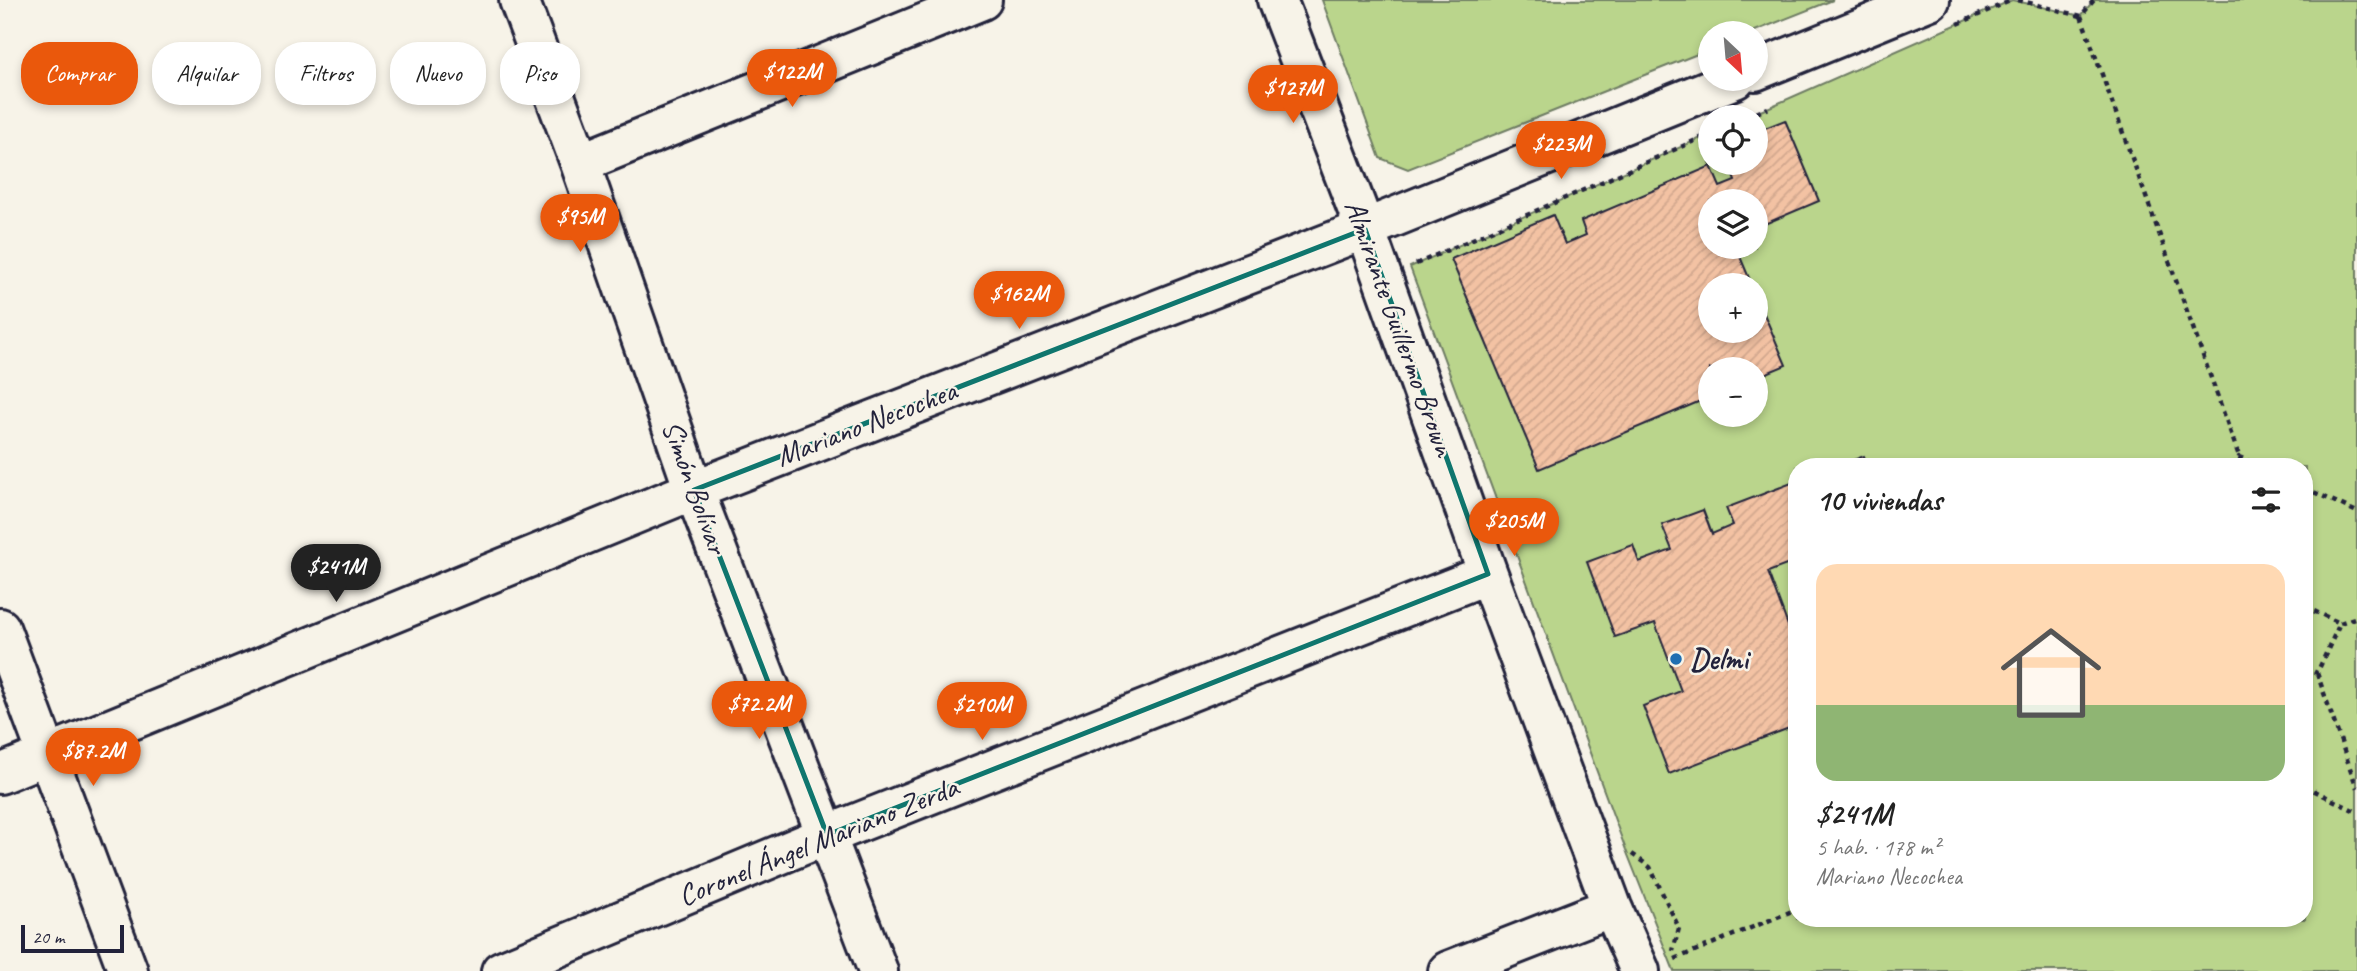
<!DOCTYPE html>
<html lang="es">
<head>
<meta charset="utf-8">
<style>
  :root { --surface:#fff; --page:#f2f2f2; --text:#222; --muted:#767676; --line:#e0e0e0; --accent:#ea580c }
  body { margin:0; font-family:Caveat,sans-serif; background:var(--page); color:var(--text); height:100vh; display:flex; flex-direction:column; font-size:26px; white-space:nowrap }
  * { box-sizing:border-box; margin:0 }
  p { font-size:23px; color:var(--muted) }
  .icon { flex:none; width:38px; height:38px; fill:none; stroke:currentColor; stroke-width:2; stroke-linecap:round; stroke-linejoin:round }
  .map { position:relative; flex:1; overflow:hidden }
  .side { position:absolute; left:1788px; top:458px; width:525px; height:469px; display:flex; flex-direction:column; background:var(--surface); border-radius:28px; box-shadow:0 4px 10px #0003 }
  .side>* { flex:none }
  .hud { position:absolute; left:21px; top:42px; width:665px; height:63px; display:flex; gap:14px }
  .needle { width:46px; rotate:154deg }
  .fabs { position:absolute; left:1698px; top:21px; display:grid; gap:14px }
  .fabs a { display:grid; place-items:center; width:70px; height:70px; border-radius:50%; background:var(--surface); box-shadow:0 4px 10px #0003; font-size:35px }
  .scale { position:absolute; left:21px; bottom:18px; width:103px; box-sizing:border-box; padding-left:7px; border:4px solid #22223b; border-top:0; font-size:19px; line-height:24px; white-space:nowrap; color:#22223b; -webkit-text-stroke:5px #f7f3e8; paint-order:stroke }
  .price { position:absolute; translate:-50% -60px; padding:0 16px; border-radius:24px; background:var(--accent); color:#fff; font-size:23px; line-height:46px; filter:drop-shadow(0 2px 4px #0008) }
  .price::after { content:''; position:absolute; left:50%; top:42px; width:21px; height:16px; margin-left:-10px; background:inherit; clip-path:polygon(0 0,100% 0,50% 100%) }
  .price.active { background:#222; color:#fff }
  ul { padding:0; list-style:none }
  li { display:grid; align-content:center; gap:14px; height:371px; padding:0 28px }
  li+li { border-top:2px solid var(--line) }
  li span { display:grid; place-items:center; height:217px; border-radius:21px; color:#555 }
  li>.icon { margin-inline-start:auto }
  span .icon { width:126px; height:126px; fill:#fffc; stroke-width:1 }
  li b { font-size:30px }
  h2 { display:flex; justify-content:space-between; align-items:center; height:84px; padding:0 28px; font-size:30px }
  .chip { padding:0 24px; border-radius:28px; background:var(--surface); box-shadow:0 4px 10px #0003; font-size:24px; line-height:63px }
  .chip.active { background:var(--accent); color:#fff }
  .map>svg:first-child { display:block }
  .park { fill:#bad58c; stroke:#6e7c64; stroke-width:2; fill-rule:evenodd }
  .building { fill:url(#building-hatch); stroke:#22223b; stroke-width:2 }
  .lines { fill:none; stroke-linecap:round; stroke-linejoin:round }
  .minor-casing { stroke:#22223b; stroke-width:44 }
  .path { stroke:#22223b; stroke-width:4.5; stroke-dasharray:5 5; stroke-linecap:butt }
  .minor { stroke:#f7f3e8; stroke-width:38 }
  .marked { fill:none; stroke:#0f766e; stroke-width:5; stroke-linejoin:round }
  .poi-dot { fill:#1f6fb2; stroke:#f7f3e8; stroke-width:2.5 }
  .labels { text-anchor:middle; stroke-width:5; stroke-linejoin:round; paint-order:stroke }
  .street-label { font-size:30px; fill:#22223b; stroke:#f7f3e8 }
  .poi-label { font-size:30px; font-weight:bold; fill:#22223b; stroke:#f7f3e8; text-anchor:start }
</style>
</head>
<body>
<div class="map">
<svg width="2357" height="971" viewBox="0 0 2357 971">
  <defs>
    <pattern id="building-hatch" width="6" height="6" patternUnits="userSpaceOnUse" patternTransform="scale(1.75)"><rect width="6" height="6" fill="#f3c2a3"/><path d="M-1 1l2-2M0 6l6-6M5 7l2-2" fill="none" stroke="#d0a68d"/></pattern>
  </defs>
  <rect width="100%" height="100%" fill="#f7f3e8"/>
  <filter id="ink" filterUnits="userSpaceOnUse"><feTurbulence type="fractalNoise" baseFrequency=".0143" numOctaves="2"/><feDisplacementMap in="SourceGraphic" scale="14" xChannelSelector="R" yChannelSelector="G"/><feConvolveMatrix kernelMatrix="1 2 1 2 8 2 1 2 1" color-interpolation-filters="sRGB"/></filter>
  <g filter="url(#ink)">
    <!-- park -->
    <path class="park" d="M1322,0h511l-83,33h-40v16l-302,120 -28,-11z
      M2012,0l69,16 13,-16h263v971h-683l-48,-121 -216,-583 300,-133v29h45v-46h-8zM1710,201h45v46h-45zM1710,285h45v46h-45zM1710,369h45v46h-45zM1797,467h508v452h-508z"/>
    <!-- building -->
    <path class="building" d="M1785,120l34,81 -64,27v-27h-45v46h26l16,38h-42v46h45v-38l31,72 -31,13v-9h-45v28l-171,72 -88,-210 102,-44 12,29 21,-9 -5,-14 130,-55 9,21 15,-6 -7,-18h27v-31z
      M1864,456l4,11h-33z
      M1797,481v80l-29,11 22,59 7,-2v96l-128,49 -26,-68 38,-15 -26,-68 -40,14 -28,-75 46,-17 6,17 33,-12 -10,-25 41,-15 9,24 21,-9 -7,-17z"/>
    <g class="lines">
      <!-- minor casing -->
      <g class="minor-casing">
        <path id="minor" d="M519,0l61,163 114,327 184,481
          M1277,0l88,229 123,345 124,333 28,64
          M1755,71l175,-71
          M580,163l402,-163
          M0,628l128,343
          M0,774l694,-284 671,-261 370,-150
          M501,971l326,-136 661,-261
          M1448,971l164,-64"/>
      </g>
      <!-- path -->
      <path class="path" d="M2018,0l63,16 13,-16
        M2081,16l162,451
        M1958,24l54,-24
        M1747,117l21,-9
        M1416,264l294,-130
        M2235,467l4,-10 23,10
        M2305,488l52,24
        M2305,607l35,16
        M2340,623l17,-6
        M2305,667l12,6 23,-50
        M2317,673l40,115
        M2305,786l52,26
        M1632,854l18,13 29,61 -6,23
        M1675,959l122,-50"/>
      <!-- minor -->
      <use href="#minor" class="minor"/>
    </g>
  </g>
  <!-- marked area -->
  <path class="marked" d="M1365,229l123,345 -661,261 -133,-345z"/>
  <!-- markers -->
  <circle class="poi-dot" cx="1676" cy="659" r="7"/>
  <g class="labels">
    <!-- street labels -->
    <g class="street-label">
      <text transform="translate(1400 328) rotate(70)" y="10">Almirante Guillermo Brown</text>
      <text transform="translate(866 423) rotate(-21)" y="10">Mariano Necochea</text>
      <text transform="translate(695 487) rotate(70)" y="10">Simón Bolívar</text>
      <text transform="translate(818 841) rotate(-22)" y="10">Coronel Ángel Mariano Zerda</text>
    </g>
    <!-- poi labels -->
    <g class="poi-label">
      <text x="1690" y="669">Delmi</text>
    </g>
  </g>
</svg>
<div class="fabs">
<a><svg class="needle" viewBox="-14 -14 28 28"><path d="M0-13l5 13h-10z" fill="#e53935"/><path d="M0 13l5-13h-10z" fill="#767676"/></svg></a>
<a><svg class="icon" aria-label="locate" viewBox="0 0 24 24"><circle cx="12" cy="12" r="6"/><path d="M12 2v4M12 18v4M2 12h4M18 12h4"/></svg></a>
<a><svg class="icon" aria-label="layers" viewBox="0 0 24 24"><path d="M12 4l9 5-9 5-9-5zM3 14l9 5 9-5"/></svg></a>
<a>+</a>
<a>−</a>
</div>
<div class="scale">20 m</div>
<b class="price" style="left:792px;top:109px">$122M</b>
<b class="price" style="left:1293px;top:125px">$127M</b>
<b class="price" style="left:1561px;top:181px">$223M</b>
<b class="price" style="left:580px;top:254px">$95M</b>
<b class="price" style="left:1019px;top:331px">$162M</b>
<b class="price" style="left:1514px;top:558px">$205M</b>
<b class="price active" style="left:336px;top:604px">$241M</b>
<b class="price" style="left:759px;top:741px">$72.2M</b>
<b class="price" style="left:982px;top:742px">$210M</b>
<b class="price" style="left:93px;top:788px">$87.2M</b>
<div class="hud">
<a class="chip active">Comprar</a>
<a class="chip">Alquilar</a>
<a class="chip">Filtros</a>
<a class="chip">Nuevo</a>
<a class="chip">Piso</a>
</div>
<section class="side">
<h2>10 viviendas<svg class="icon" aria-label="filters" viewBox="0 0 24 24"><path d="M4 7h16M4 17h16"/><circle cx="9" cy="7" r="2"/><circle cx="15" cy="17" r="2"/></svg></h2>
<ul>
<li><span style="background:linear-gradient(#ffd9b3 65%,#8fb573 0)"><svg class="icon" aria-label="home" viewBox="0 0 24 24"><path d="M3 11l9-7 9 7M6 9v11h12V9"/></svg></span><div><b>$241M</b><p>5 hab. · 178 m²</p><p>Mariano Necochea</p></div></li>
</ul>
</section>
</div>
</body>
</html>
